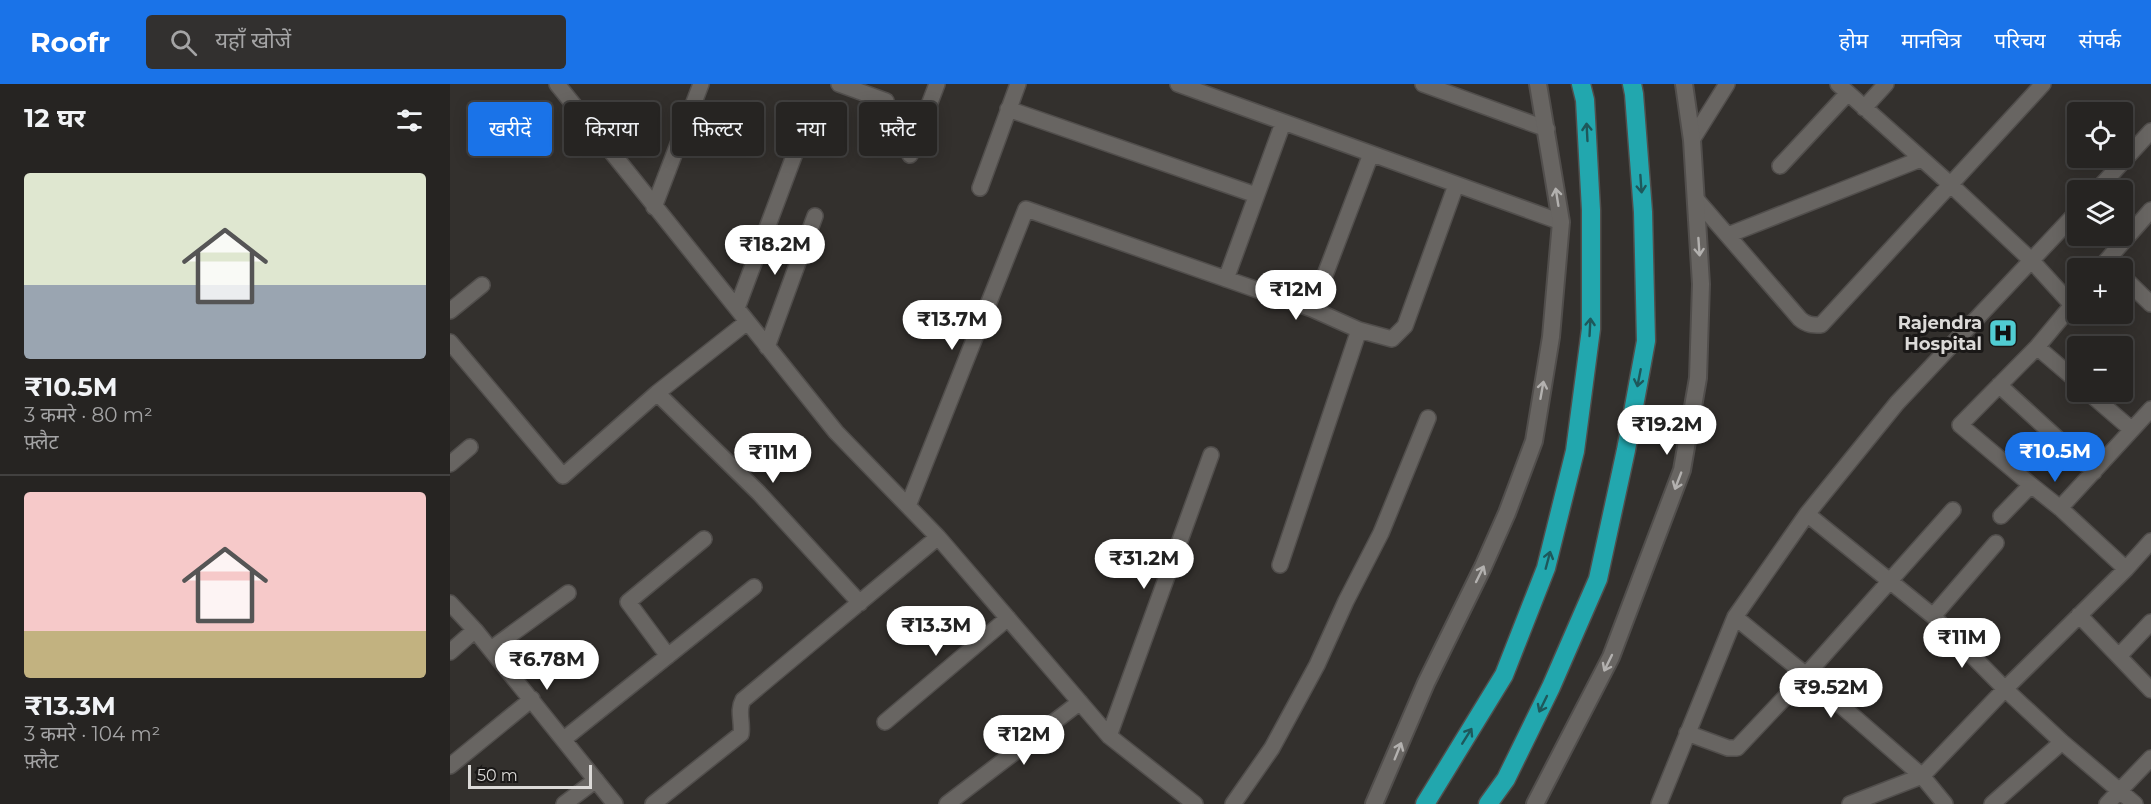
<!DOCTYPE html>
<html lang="hi">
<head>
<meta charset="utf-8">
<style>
  :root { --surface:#262422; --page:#32302f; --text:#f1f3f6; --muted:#a4a4a5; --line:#424140; --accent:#1a73e8 }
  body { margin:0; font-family:Montserrat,"Noto Sans Devanagari",sans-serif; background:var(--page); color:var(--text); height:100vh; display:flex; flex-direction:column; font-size:22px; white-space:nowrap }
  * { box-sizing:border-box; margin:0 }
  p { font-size:20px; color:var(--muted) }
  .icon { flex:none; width:33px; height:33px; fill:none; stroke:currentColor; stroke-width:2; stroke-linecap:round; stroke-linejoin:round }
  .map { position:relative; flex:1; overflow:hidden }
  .panel { display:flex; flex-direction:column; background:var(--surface); width:450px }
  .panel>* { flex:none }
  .hud { position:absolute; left:18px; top:18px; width:570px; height:54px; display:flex; gap:12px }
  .tools { position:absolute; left:1617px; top:18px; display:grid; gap:12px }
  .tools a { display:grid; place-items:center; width:66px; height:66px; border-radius:6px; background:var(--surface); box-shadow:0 3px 15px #0003,0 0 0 2px var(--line); font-size:30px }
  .scale { position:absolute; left:18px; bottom:15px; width:124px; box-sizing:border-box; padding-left:6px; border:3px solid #dcdad8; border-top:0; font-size:16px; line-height:21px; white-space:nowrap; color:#dcdad8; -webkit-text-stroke:4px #1a1817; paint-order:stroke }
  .price { position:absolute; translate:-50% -51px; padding:0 14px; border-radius:21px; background:#fff; color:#222; font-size:20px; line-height:39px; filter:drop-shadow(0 2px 3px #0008) }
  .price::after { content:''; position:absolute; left:50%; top:36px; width:18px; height:14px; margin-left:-9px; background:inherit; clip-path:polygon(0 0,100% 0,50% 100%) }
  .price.selected { background:var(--accent); color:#fff }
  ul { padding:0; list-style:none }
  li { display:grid; align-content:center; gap:12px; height:318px; padding:0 24px }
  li+li { border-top:2px solid var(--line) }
  li span { display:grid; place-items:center; height:186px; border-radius:6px; color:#555 }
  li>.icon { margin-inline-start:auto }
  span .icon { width:108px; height:108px; fill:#fffc; stroke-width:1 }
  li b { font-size:26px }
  h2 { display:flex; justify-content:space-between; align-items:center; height:72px; padding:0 24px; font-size:26px }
  .pill { padding:0 21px; border-radius:6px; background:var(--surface); box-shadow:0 3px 15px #0003,0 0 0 2px var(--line); font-size:21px; line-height:54px }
  .pill.selected { background:var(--accent); color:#fff }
  header { display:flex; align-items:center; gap:36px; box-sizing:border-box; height:84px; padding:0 30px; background:var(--accent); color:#fff }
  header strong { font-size:28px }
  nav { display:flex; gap:33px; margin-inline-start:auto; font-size:21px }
  .search { width:420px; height:54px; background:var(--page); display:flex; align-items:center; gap:15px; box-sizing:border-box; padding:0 21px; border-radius:6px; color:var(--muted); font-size:22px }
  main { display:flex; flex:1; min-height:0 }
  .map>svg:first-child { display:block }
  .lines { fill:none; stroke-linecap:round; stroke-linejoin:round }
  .minor-casing { stroke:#514e4c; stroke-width:18 }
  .secondary-casing { stroke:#514e4c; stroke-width:20 }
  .motorway-casing { stroke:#514e4c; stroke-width:21 }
  .minor { stroke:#686562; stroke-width:15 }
  .secondary { stroke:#686562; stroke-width:16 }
  .motorway { stroke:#22a7ae; stroke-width:18 }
  .oneway { stroke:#1e585b }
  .oneway2 { stroke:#b3b1af }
  .labels { text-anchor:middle; stroke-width:6; stroke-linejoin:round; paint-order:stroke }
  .poi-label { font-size:18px; font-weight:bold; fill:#dcdad8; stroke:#1a1817; text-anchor:end }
</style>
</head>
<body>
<header>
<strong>Roofr</strong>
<div class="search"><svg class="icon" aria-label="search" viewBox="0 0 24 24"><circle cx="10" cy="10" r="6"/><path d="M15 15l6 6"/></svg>यहाँ खोजें</div>
<nav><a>होम</a><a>मानचित्र</a><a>परिचय</a><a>संपर्क</a></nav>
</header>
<main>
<section class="panel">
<h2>12 घर<svg class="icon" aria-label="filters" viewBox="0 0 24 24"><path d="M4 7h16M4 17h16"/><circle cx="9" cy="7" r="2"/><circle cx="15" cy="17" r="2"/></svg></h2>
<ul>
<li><span style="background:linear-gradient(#dfe7d0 60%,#9aa5b1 0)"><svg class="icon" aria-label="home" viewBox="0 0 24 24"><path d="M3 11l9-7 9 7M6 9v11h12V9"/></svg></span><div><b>₹10.5M</b><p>3 कमरे · 80 m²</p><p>फ़्लैट</p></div></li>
<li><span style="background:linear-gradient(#f6c9c9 75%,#c2b280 0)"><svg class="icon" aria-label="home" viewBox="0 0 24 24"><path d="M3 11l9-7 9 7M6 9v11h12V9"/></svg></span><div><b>₹13.3M</b><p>3 कमरे · 104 m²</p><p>फ़्लैट</p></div></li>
</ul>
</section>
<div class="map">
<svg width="1701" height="720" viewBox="0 0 1701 720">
  <rect width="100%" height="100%" fill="#33302d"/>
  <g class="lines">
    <!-- minor casing -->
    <g class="minor-casing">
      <path id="minor" d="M107,0l279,348 102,105 171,199 86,68
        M389,0l47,17
        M728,0l383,138
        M973,0l124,45
        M1388,0l112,100 82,77 40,44
        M1414,24l22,-24
        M558,25l248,86
        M1242,56l35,-56
        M460,71l27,-71
        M1330,82l68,-73
        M530,104l38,-104
        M1647,106l54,-59
        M1246,115l104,120c7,6 12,6 21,6l222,-241
        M204,123l47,-123
        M1278,151l193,-76
        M1650,184l51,-58
        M1672,192l29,28
        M776,195l57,-156
        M1628,214l-41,49 -77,78 71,60 29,23 66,61
        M287,224l63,-168
        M862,225l59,-155
        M0,227l32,-26
        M0,258l113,134 94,-83 90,-71
        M317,263l48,-131
        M1587,263l41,35
        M1549,301l95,87
        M1638,308l43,37
        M207,309l102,100 101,110
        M0,380l20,-17
        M458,422l118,-297 286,100 47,21 33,9 13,-13 51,-141
        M1610,424l91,-99
        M1357,430l126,102 72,73 57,53 73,62
        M1551,432l30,-31
        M830,481l79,-235
        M0,519l25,27 140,174
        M1629,531l72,75
        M1483,532l63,-73
        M1285,533l71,58 116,101 23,28
        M41,565l77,-56
        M0,568l25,-22
        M218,572l-40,-54 76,-63
        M1669,572l32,-34
        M435,638l123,-104
        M1237,649l41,15h9l69,-73 147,-165
        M659,652l102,-281
        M114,655l190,-152
        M0,682l82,-67
        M114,720l32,-24
        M203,720l88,-70c2,-12 -4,-23 2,-34l195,-163
        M497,720l133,-102
        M783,720l39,-56 45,-83 29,-64 35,-68 47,-115
        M1209,720l76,-187 72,-103 90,-111 181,-192
        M1400,720l72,-28 83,-87 121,-120 25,-28
        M1542,720l70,-62
        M1657,720l44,-46"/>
    </g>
    <!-- secondary casing -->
    <g class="secondary-casing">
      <path id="secondary" d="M924,720l52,-121 57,-116 24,-54 27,-72 17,-104 10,-115 -23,-138
        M1085,720l76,-147 71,-187 16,-92 3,-94 -9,-144 -8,-56"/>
    </g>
    <!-- motorway casing -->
    <g class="motorway-casing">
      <path id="motorway" d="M975,720l79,-129 42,-107 29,-117 16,-122v-119l-6,-110 -4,-16
        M1038,720l18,-25 45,-92 47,-108 28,-129 20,-109 -3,-129 -9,-118 -2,-10"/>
    </g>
    <!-- minor -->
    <use href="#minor" class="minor"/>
    <!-- secondary -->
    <use href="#secondary" class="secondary"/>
    <!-- motorway -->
    <use href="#motorway" class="motorway"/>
  </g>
  <!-- one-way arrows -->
  <defs><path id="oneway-shaft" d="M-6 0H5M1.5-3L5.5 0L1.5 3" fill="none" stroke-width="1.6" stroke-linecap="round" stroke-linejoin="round" transform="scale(1.5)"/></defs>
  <g class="oneway">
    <use href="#oneway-shaft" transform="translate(1137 48) rotate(-93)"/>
    <use href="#oneway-shaft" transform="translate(1191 100) rotate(86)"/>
    <use href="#oneway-shaft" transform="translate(1140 243) rotate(-87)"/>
    <use href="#oneway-shaft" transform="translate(1189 294) rotate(101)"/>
    <use href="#oneway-shaft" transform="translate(1098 476) rotate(-75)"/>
    <use href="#oneway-shaft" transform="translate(1093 620) rotate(116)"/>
    <use href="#oneway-shaft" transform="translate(1017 652) rotate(-58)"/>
  </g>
  <g class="oneway2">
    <use href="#oneway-shaft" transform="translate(1107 113) rotate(-99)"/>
    <use href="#oneway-shaft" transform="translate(1249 163) rotate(86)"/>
    <use href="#oneway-shaft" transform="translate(1092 306) rotate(-80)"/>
    <use href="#oneway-shaft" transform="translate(1228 397) rotate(111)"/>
    <use href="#oneway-shaft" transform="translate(1030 490) rotate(-64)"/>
    <use href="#oneway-shaft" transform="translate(1158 579) rotate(116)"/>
    <use href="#oneway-shaft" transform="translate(948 667) rotate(-68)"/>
  </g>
  <!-- icons -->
  <defs>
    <g id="hospital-square" transform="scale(1.5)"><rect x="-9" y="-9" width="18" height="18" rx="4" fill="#51ccd2" stroke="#1a1817"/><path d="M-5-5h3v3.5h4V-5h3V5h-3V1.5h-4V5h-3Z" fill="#111"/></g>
  </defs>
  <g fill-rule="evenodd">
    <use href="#hospital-square" x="1553" y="249"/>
  </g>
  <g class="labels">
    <!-- poi labels -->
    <g class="poi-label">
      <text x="1532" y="245">Rajendra<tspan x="1532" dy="21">Hospital</tspan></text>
    </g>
  </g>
</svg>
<div class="tools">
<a><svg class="icon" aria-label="locate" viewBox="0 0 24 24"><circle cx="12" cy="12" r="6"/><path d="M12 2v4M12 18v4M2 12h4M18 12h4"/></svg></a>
<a><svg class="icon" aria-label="layers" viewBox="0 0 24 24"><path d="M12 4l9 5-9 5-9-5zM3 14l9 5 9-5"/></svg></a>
<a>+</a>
<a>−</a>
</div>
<div class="scale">50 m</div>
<b class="price" style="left:325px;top:192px">₹18.2M</b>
<b class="price" style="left:846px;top:237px">₹12M</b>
<b class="price" style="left:502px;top:267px">₹13.7M</b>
<b class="price" style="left:1217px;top:372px">₹19.2M</b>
<b class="price selected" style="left:1605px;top:399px">₹10.5M</b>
<b class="price" style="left:323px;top:400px">₹11M</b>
<b class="price" style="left:694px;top:506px">₹31.2M</b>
<b class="price" style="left:486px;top:573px">₹13.3M</b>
<b class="price" style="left:1512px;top:585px">₹11M</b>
<b class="price" style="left:97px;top:607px">₹6.78M</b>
<b class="price" style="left:1381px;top:635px">₹9.52M</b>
<b class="price" style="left:574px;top:682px">₹12M</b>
<div class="hud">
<a class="pill selected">खरीदें</a>
<a class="pill">किराया</a>
<a class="pill">फ़िल्टर</a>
<a class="pill">नया</a>
<a class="pill">फ़्लैट</a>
</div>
</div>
</main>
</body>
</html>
